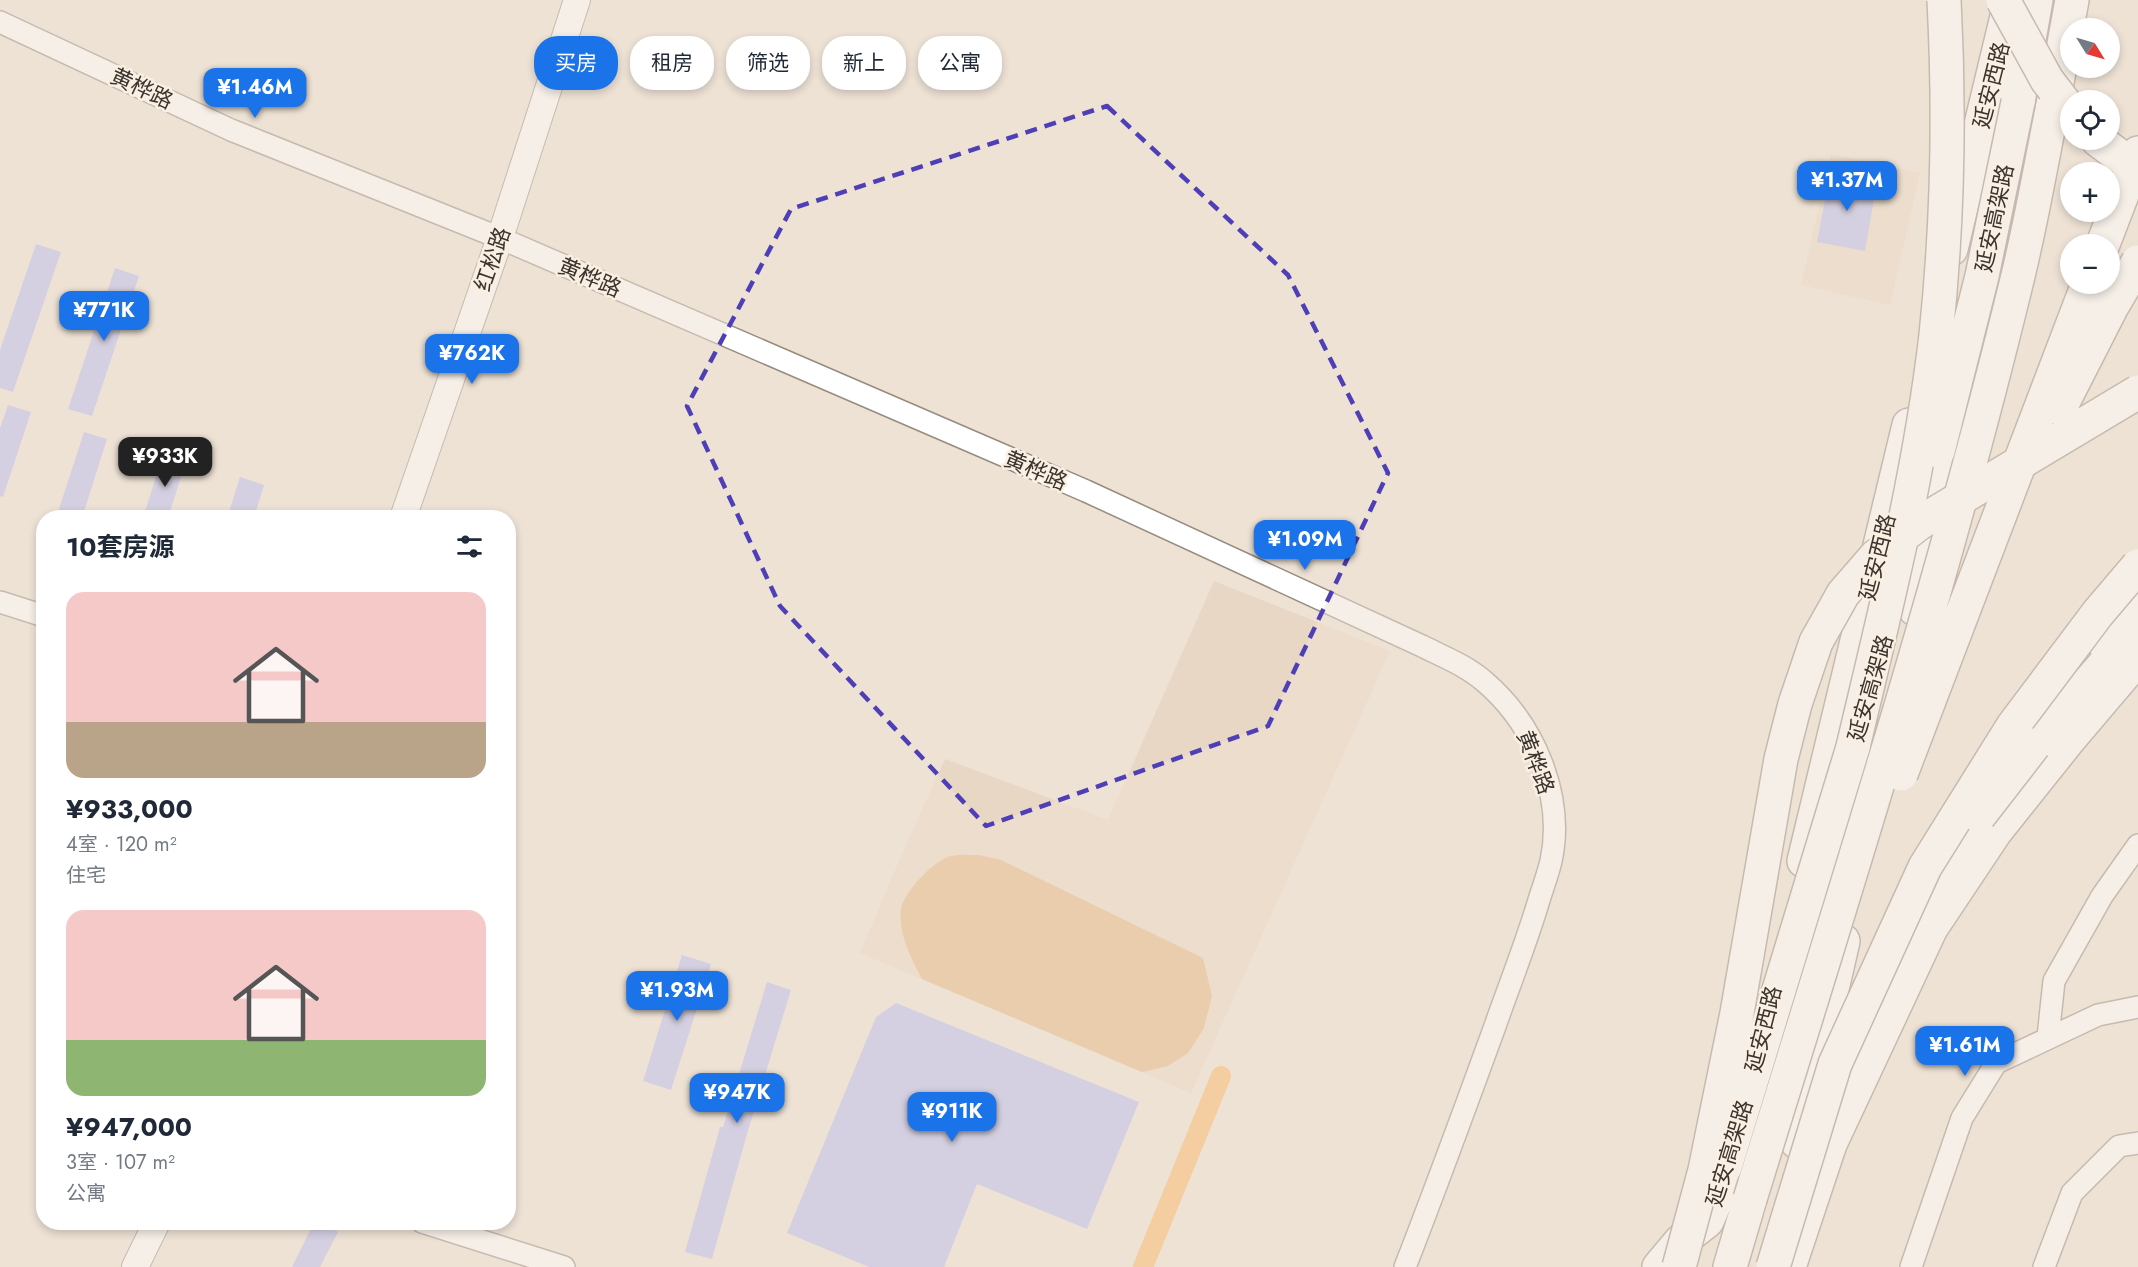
<!DOCTYPE html>
<html lang="zh">
<head>
<meta charset="utf-8">
<style>
  :root { --surface:#fff; --page:#f2f2f3; --text:#1f2937; --muted:#747a83; --accent:#1a73e8 }
  body { margin:0; font-family:Jost,"Noto Sans SC",sans-serif; background:var(--page); color:var(--text); height:100vh; display:flex; flex-direction:column; font-size:22px; white-space:nowrap }
  * { box-sizing:border-box; margin:0 }
  p { font-size:20px; color:var(--muted) }
  .icon { flex:none; width:33px; height:33px; fill:none; stroke:currentColor; stroke-width:2; stroke-linecap:round; stroke-linejoin:round }
  .map { position:relative; flex:1; overflow:hidden }
  .drawer { position:absolute; left:36px; top:510px; width:480px; height:720px; display:flex; flex-direction:column; background:var(--surface); border-radius:24px; box-shadow:0 3px 9px #0003 }
  .drawer>* { flex:none }
  .guide { position:absolute; left:534px; top:36px; width:570px; height:54px; display:flex; gap:12px }
  .needle { width:39px; rotate:127deg }
  .tools { position:absolute; left:2060px; top:18px; display:grid; gap:12px }
  .tools a { display:grid; place-items:center; width:60px; height:60px; border-radius:50%; background:var(--surface); box-shadow:0 3px 9px #0003; font-size:30px }
  .price { position:absolute; translate:-50% -51px; padding:0 14px; border-radius:12px; background:var(--accent); color:#fff; font-size:20px; line-height:39px; filter:drop-shadow(0 2px 3px #0008) }
  .price::after { content:''; position:absolute; left:50%; top:36px; width:18px; height:14px; margin-left:-9px; background:inherit; clip-path:polygon(0 0,100% 0,50% 100%) }
  .price.on { background:#222; color:#fff }
  ul { padding:0; list-style:none }
  li { display:grid; align-content:center; gap:12px; height:318px; padding:0 30px }
  li span { display:grid; place-items:center; height:186px; border-radius:18px; color:#555 }
  li>.icon { margin-inline-start:auto }
  span .icon { width:108px; height:108px; fill:#fffc; stroke-width:1 }
  li b { font-size:26px }
  h2 { display:flex; justify-content:space-between; align-items:center; height:72px; padding:0 30px; font-size:26px }
  .chip { padding:0 21px; border-radius:24px; background:var(--surface); box-shadow:0 3px 9px #0003; font-size:21px; line-height:54px }
  .chip.on { background:var(--accent); color:#fff }
  .map>svg:first-child { display:block }
  .built { fill:#e8d7c4 }
  .green { fill:#e3b37d }
  .lines { fill:none; stroke-linecap:round; stroke-linejoin:round }
  .canal { stroke:#fab561; stroke-width:20 }
  .building { fill:#b7baf0 }
  .minor-casing { stroke:#968b7f; stroke-width:24 }
  .tertiary-casing { stroke:#968b7f; stroke-width:28 }
  .primary-casing { stroke:#968b7f; stroke-width:36 }
  .trunk-casing { stroke:#968b7f; stroke-width:36 }
  .motorway-casing { stroke:#968b7f; stroke-width:36 }
  .minor { stroke:#fff; stroke-width:21 }
  .tertiary { stroke:#fff; stroke-width:26 }
  .primary { stroke:#fff; stroke-width:33 }
  .trunk { stroke:#fff; stroke-width:33 }
  .motorway { stroke:#fff; stroke-width:33 }
  .trunk-bridge-casing { stroke:#968b7f; stroke-width:36; stroke-linecap:butt }
  .motorway-bridge-casing { stroke:#968b7f; stroke-width:36; stroke-linecap:butt }
  .trunk-bridge { stroke:#fff; stroke-width:33 }
  .motorway-bridge { stroke:#fff; stroke-width:33 }
  .marked { fill:none; stroke:#4e3fb6; stroke-width:4.5; stroke-dasharray:12 8; stroke-linejoin:round }
  .labels { text-anchor:middle; stroke-width:5; stroke-linejoin:round; paint-order:stroke }
  .street-label { font-size:22px; fill:#3a3530; stroke:#fbefe2 }
</style>
</head>
<body>
<div class="map">
<svg width="2138" height="1267" viewBox="0 0 2138 1267">
  <rect width="100%" height="100%" fill="#eee2d5"/>
  <!-- built -->
  <path class="built" d="M1831,154l89,19 -30,132 -89,-20z
    M1214,581l176,70 -199,442 -331,-140 39,-92 46,-102 163,61z"/>
  <!-- green -->
  <path class="green" d="M979,855l22,5 202,98 9,38 -8,32 -16,25 -20,13 -26,6 -220,-93c-11,-21 -24,-45 -21,-70 2,-16 34,-50 50,-53 8,-2 19,-1 28,-1z"/>
  <g class="lines">
    <!-- canal -->
    <path class="canal" d="M1143,1267l78,-191"/>
  </g>
  <!-- building -->
  <path class="building" d="M1830,173l47,9 -12,69 -48,-9z
    M36,244l25,8 -48,140 -13,-4v-38z
    M115,268l24,8 -47,140 -24,-7z
    M8,405l23,7 -28,85 -3,-1v-68z
    M84,432l23,7 -25,79h-26z
    M163,454l23,7 -18,57h-25z
    M240,477l24,8 -10,33h-27z
    M682,955l29,9 -40,126 -28,-9z
    M767,982l24,8 -44,144 -35,125 -27,-7 35,-125h3z
    M896,1003l243,99 -52,127 -110,-45 -33,83h-75l-82,-34 89,-216z
    M314,1222h5l19,10 -18,35h-28z"/>
  <g class="lines">
    <!-- minor casing -->
    <g class="minor-casing">
      <path id="minor" d="M0,22l231,108 269,108 586,253 336,155c22,11 45,20 63,36 49,42 80,114 66,179 -3,13 -8,26 -12,39 -13,44 -30,86 -45,129 -29,79 -58,159 -89,238
        M0,602l44,14
        M2048,1037l6,-56 48,-85 36,-51
        M422,1222l142,45
        M1911,1267l51,-149 34,-55 102,-48 40,-8
        M2044,1267l28,-74 47,-47 19,-3"/>
    </g>
    <!-- tertiary casing -->
    <g class="tertiary-casing">
      <path id="tertiary" d="M403,518l97,-280 77,-238
        M135,1267l22,-45"/>
    </g>
    <!-- primary casing -->
    <g class="primary-casing">
      <path id="primary" d="M1951,249l60,-249
        M1915,609l41,-187
        M2106,646l32,-41
        M1804,861l105,-436
        M1931,889l62,-99
        M1797,1142l46,-201
        M1659,1267l21,-25 27,-21 23,-53 7,-29
        M1789,1267l41,-123 101,-216 64,-96 75,-94 68,-80"/>
    </g>
    <!-- trunk casing -->
    <g class="trunk-casing">
      <path id="trunk" d="M2034,745l104,-119
        M1730,1267l20,-68"/>
    </g>
    <!-- motorway casing -->
    <g class="motorway-casing">
      <path id="motorway" d="M2018,102l18,-102
        M2052,110l20,-110
        M2098,140l40,30
        M2103,244l35,-91"/>
    </g>
    <!-- minor -->
    <use href="#minor" class="minor"/>
    <!-- tertiary -->
    <use href="#tertiary" class="tertiary"/>
    <!-- primary -->
    <use href="#primary" class="primary"/>
    <!-- trunk -->
    <use href="#trunk" class="trunk"/>
    <!-- motorway -->
    <use href="#motorway" class="motorway"/>
    <!-- trunk-bridge casing -->
    <g class="trunk-bridge-casing">
      <path id="trunk-bridge" d="M1979,816l55,-71
        M1725,1167l128,-420
        M1679,1267l26,-97 32,-157 44,-254 14,-55 21,-62 27,-48 33,-38 45,-34 217,-130
        M1773,1267l62,-203 90,-197 88,-141 85,-113 40,-47"/>
    </g>
    <!-- motorway-bridge casing -->
    <g class="motorway-bridge-casing">
      <path id="motorway-bridge" d="M2003,0l44,80 23,30
        M2060,408l51,-100 27,-46
        M1938,451l44,-175 36,-174
        M1853,747c32,-136 67,-273 83,-412 12,-114 14,-221 8,-335
        M1901,774l187,-490
        M1750,1199c93,-302 190,-604 265,-911 15,-59 25,-119 37,-178"/>
    </g>
    <!-- trunk-bridge -->
    <use href="#trunk-bridge" class="trunk-bridge"/>
    <!-- motorway-bridge -->
    <use href="#motorway-bridge" class="motorway-bridge"/>
  </g>
  <!-- marked area -->
  <path d="M0 0H2138V1267H0ZM1107,106l181,169 100,198 -120,253 -282,100 -206,-220 -93,-200 104,-197z" fill="#eee2d5" fill-opacity=".55" fill-rule="evenodd"/>
  <path class="marked" d="M1107,106l181,169 100,198 -120,253 -282,100 -206,-220 -93,-200 104,-197z"/>
  <g class="labels">
    <!-- street labels -->
    <g class="street-label">
      <text transform="translate(1991 85) rotate(-76)" y="8">延安西路</text>
      <text transform="translate(142 88) rotate(25)" y="8">黄桦路</text>
      <text transform="translate(1994 218) rotate(-78)" y="8">延安高架路</text>
      <text transform="translate(492 259) rotate(-71)" y="8">红松路</text>
      <text transform="translate(590 277) rotate(23)" y="8">黄桦路</text>
      <text transform="translate(1036 470) rotate(23)" y="8">黄桦路</text>
      <text transform="translate(1877 557) rotate(-76)" y="8">延安西路</text>
      <text transform="translate(1870 688) rotate(-74)" y="8">延安高架路</text>
      <text transform="translate(1536 762) rotate(69)" y="8">黄桦路</text>
      <text transform="translate(1763 1029) rotate(-76)" y="8">延安西路</text>
      <text transform="translate(1729 1153) rotate(-73)" y="8">延安高架路</text>
    </g>
  </g>
</svg>
<div class="tools">
<a><svg class="needle" viewBox="-14 -14 28 28"><path d="M0-13l5 13h-10z" fill="#e53935"/><path d="M0 13l5-13h-10z" fill="#747a83"/></svg></a>
<a><svg class="icon" aria-label="locate" viewBox="0 0 24 24"><circle cx="12" cy="12" r="6"/><path d="M12 2v4M12 18v4M2 12h4M18 12h4"/></svg></a>
<a>+</a>
<a>−</a>
</div>
<b class="price" style="left:255px;top:119px">¥1.46M</b>
<b class="price" style="left:1847px;top:212px">¥1.37M</b>
<b class="price" style="left:104px;top:342px">¥771K</b>
<b class="price" style="left:472px;top:385px">¥762K</b>
<b class="price on" style="left:165px;top:488px">¥933K</b>
<b class="price" style="left:1305px;top:571px">¥1.09M</b>
<b class="price" style="left:677px;top:1022px">¥1.93M</b>
<b class="price" style="left:1965px;top:1077px">¥1.61M</b>
<b class="price" style="left:737px;top:1124px">¥947K</b>
<b class="price" style="left:952px;top:1143px">¥911K</b>
<div class="guide">
<a class="chip on">买房</a>
<a class="chip">租房</a>
<a class="chip">筛选</a>
<a class="chip">新上</a>
<a class="chip">公寓</a>
</div>
<section class="drawer">
<h2>10套房源<svg class="icon" aria-label="filters" viewBox="0 0 24 24"><path d="M4 7h16M4 17h16"/><circle cx="9" cy="7" r="2"/><circle cx="15" cy="17" r="2"/></svg></h2>
<ul>
<li><span style="background:linear-gradient(#f6c9c9 70%,#b9a48a 0)"><svg class="icon" aria-label="home" viewBox="0 0 24 24"><path d="M3 11l9-7 9 7M6 9v11h12V9"/></svg></span><div><b>¥933,000</b><p>4室 · 120 m²</p><p>住宅</p></div></li>
<li><span style="background:linear-gradient(#f6c9c9 70%,#8fb573 0)"><svg class="icon" aria-label="home" viewBox="0 0 24 24"><path d="M3 11l9-7 9 7M6 9v11h12V9"/></svg></span><div><b>¥947,000</b><p>3室 · 107 m²</p><p>公寓</p></div></li>
</ul>
</section>
</div>
</body>
</html>
